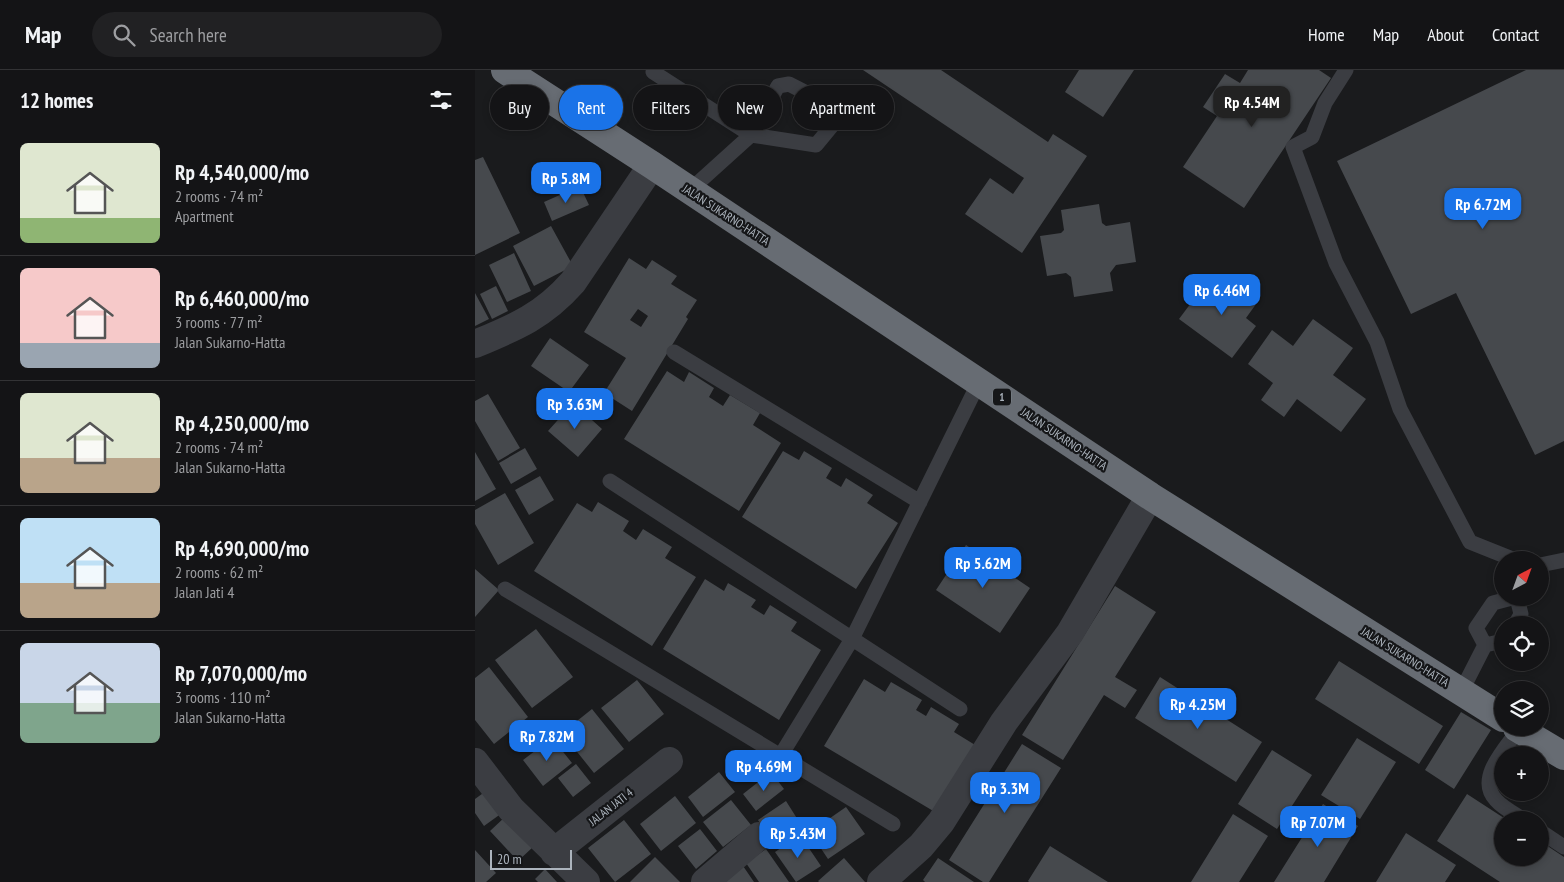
<!DOCTYPE html>
<html lang="en">
<head>
<meta charset="utf-8">
<style>
  :root { --surface:#141416; --page:#212123; --text:#f1f3f6; --muted:#9d9ea1; --line:#333335; --accent:#1a73e8 }
  body { margin:0; font-family:"PT Sans Narrow",sans-serif; background:var(--page); color:var(--text); height:100vh; display:flex; flex-direction:column; font-size:19px; white-space:nowrap }
  * { box-sizing:border-box; margin:0 }
  p { font-size:16px; color:var(--muted) }
  .icon { flex:none; width:28px; height:28px; fill:none; stroke:currentColor; stroke-width:2; stroke-linecap:round; stroke-linejoin:round }
  .map { position:relative; flex:1; overflow:hidden }
  .sheet { display:flex; flex-direction:column; background:var(--surface); width:475px }
  .sheet>* { flex:none }
  .guide { position:absolute; left:15px; top:15px; width:475px; height:45px; display:flex; gap:10px }
  .needle { width:32px; rotate:41deg }
  .buttons { position:absolute; left:1019px; top:481px; display:grid; gap:10px }
  .buttons a { display:grid; place-items:center; width:55px; height:55px; border-radius:50%; background:var(--surface); box-shadow:0 2px 8px #0003,0 0 0 1px var(--line); font-size:25px }
  .scale { position:absolute; left:15px; bottom:12px; width:82px; box-sizing:border-box; padding-left:5px; border:2px solid #acb4bd; border-top:0; font-size:14px; line-height:18px; white-space:nowrap; color:#acb4bd; -webkit-text-stroke:4px #151618; paint-order:stroke }
  .price { position:absolute; translate:-50% -42px; padding:0 11px; border-radius:10px; background:var(--accent); color:#fff; font-size:16px; line-height:32px; filter:drop-shadow(0 1px 2px #0008) }
  .price::after { content:''; position:absolute; left:50%; top:30px; width:15px; height:11px; margin-left:-8px; background:inherit; clip-path:polygon(0 0,100% 0,50% 100%) }
  .price.on { background:#222; color:#fff }
  ul { padding:0; list-style:none }
  li { display:flex; align-items:center; gap:15px; height:125px; padding:0 20px }
  li+li { border-top:1px solid var(--line) }
  li span { display:grid; place-items:center; flex:none; width:140px; height:100px; border-radius:8px; color:#555 }
  li>.icon { margin-inline-start:auto }
  span .icon { width:60px; height:60px; fill:#fffc; stroke-width:1 }
  li b { font-size:21px }
  h2 { display:flex; justify-content:space-between; align-items:center; height:60px; padding:0 20px; font-size:21px }
  .pill { padding:0 18px; border-radius:22px; background:var(--surface); box-shadow:0 2px 8px #0003,0 0 0 1px var(--line); font-size:18px; line-height:45px }
  .pill.on { background:var(--accent); color:#fff }
  header { display:flex; align-items:center; gap:30px; box-sizing:border-box; height:70px; padding:0 25px; background:var(--surface); border-bottom:1px solid var(--line) }
  header strong { font-size:24px }
  nav { display:flex; gap:28px; margin-inline-start:auto; font-size:18px }
  .search { width:350px; height:45px; background:var(--page); display:flex; align-items:center; gap:12px; box-sizing:border-box; padding:0 18px; border-radius:28px; color:var(--muted); font-size:19px }
  main { display:flex; flex:1; min-height:0 }
  .map>svg:first-child { display:block }
  .building { fill:#46494d; fill-rule:evenodd }
  .lines { fill:none; stroke-linecap:round; stroke-linejoin:round }
  .lane { stroke:#3b3d42; stroke-width:15 }
  .street { stroke:#3b3d42; stroke-width:28 }
  .highway { stroke:#676c73; stroke-width:28 }
  .labels { text-anchor:middle; stroke-width:4.5; stroke-linejoin:round; paint-order:stroke }
  .shield { fill:#151618; stroke:#7f858c; stroke-width:1 }
  .shield-label { font-size:11px; font-weight:bold; fill:#acb4bd }
  .street-label { font-size:12px; fill:#acb4bd; stroke:#151618 }
</style>
</head>
<body>
<header>
<strong>Map</strong>
<div class="search"><svg class="icon" aria-label="search" viewBox="0 0 24 24"><circle cx="10" cy="10" r="6"/><path d="M15 15l6 6"/></svg>Search here</div>
<nav><a>Home</a><a>Map</a><a>About</a><a>Contact</a></nav>
</header>
<main>
<section class="sheet">
<h2>12 homes<svg class="icon" aria-label="filters" viewBox="0 0 24 24"><path d="M4 7h16M4 17h16"/><circle cx="9" cy="7" r="2"/><circle cx="15" cy="17" r="2"/></svg></h2>
<ul>
<li><span style="background:linear-gradient(#dfe7d0 75%,#8fb573 0)"><svg class="icon" aria-label="home" viewBox="0 0 24 24"><path d="M3 11l9-7 9 7M6 9v11h12V9"/></svg></span><div><b>Rp 4,540,000/mo</b><p>2 rooms · 74 m²</p><p>Apartment</p></div></li>
<li><span style="background:linear-gradient(#f6c9c9 75%,#9aa5b1 0)"><svg class="icon" aria-label="home" viewBox="0 0 24 24"><path d="M3 11l9-7 9 7M6 9v11h12V9"/></svg></span><div><b>Rp 6,460,000/mo</b><p>3 rooms · 77 m²</p><p>Jalan Sukarno-Hatta</p></div></li>
<li><span style="background:linear-gradient(#dfe7d0 65%,#b9a48a 0)"><svg class="icon" aria-label="home" viewBox="0 0 24 24"><path d="M3 11l9-7 9 7M6 9v11h12V9"/></svg></span><div><b>Rp 4,250,000/mo</b><p>2 rooms · 74 m²</p><p>Jalan Sukarno-Hatta</p></div></li>
<li><span style="background:linear-gradient(#bfe0f5 65%,#b9a48a 0)"><svg class="icon" aria-label="home" viewBox="0 0 24 24"><path d="M3 11l9-7 9 7M6 9v11h12V9"/></svg></span><div><b>Rp 4,690,000/mo</b><p>2 rooms · 62 m²</p><p>Jalan Jati 4</p></div></li>
<li><span style="background:linear-gradient(#c9d6e8 60%,#7fa58c 0)"><svg class="icon" aria-label="home" viewBox="0 0 24 24"><path d="M3 11l9-7 9 7M6 9v11h12V9"/></svg></span><div><b>Rp 7,070,000/mo</b><p>3 rooms · 110 m²</p><p>Jalan Sukarno-Hatta</p></div></li>
</ul>
</section>
<div class="map">
<svg width="1089" height="812" viewBox="0 0 1089 812">
  <rect width="100%" height="100%" fill="#1a1b1d"/>
  <!-- building -->
  <path class="building" d="M388,0h78l107,72 5,-8 34,22 -65,97 -57,-39 25,-36 23,16 11,-16z
    M604,0h55l-31,47 -38,-25z
    M773,0h71l12,8 -87,130 -61,-41 34,-51 -14,-9 22,-33 15,9z
    M1051,0h38v371l-29,14 -79,-162 -45,21 -74,-153z
    M8,87l37,76 -45,22v-95z
    M105,116l9,19 -37,16 -8,-19z
    M624,134l3,19 4,3 24,-4 6,40 -20,3 -6,8 3,18 -39,6 -3,-20 -5,-4 -19,3 -7,-40 21,-3 3,-3 -3,-20z
    M76,156l22,40 -39,20 -21,-40z
    M39,183l17,38 -24,11 -18,-37z
    M154,188l17,11 6,-9 25,16 -6,8 26,16 -11,17 2,2 -56,92 -28,-18 22,-35 -42,-26zM163,239l10,7 -7,11 -11,-7z
    M752,206l32,24 -13,18 10,8 -24,32 -53,-39 24,-32 11,8z
    M21,216l12,25 -16,8 -12,-25z
    M0,223l14,26 -14,7z
    M838,249l40,29 -20,27 33,24 -25,33 -44,-33 -13,18 -23,-17 12,-17 -25,-19 24,-34 21,16z
    M75,268l39,27 -20,27 -38,-26z
    M192,301l17,11 5,-10 25,16 -5,9 14,9 7,-11 30,18 -7,12 28,18 -42,68 -115,-72z
    M13,324l32,54 -22,13 -23,-40v-20z
    M98,333l29,26 -24,28 -30,-26z
    M50,378l12,21 -26,15 -12,-21z
    M308,381l16,9 5,-9 28,17 -6,10 15,9 5,-9 27,17 -6,8 31,20 -42,66 -114,-72z
    M0,382l21,37 -21,12z
    M65,406l14,24 -25,15 -14,-25z
    M30,423l29,50 -36,22 -23,-41v-14z
    M123,432l31,19 -6,10 13,9 7,-11 29,18 -7,11 31,19 -44,69 -118,-75 43,-68 15,9z
    M491,475l64,43 -30,45 -64,-43z
    M0,499l24,21 -24,27z
    M230,509l19,12 4,-8 28,17 -5,7 13,8 6,-10 27,17 -6,9 30,19 -42,70 -116,-71z
    M640,516l41,26 -41,65 22,13 -12,18 -21,-13 -41,65 -41,-25z
    M61,559l37,48 -41,31 -37,-48z
    M864,591l104,65 -24,38 -104,-65z
    M14,597l39,50 -34,27 -19,-24v-42z
    M685,607l102,65 -26,40 -101,-64z
    M389,609l21,13 6,-10 31,18 -6,10 10,6 5,-9 28,17 -5,8 26,16 -40,67 -116,-69z
    M162,610l27,34 -35,28 -28,-34z
    M117,639l32,40 -30,24 -32,-40z
    M986,642l30,18 -37,59 -29,-19z
    M77,668l20,25 -29,23 -20,-26z
    M882,668l39,24 -36,57 -39,-24z
    M547,674l39,24 -72,114h-6l-34,-22z
    M797,680l40,25 -35,54 -39,-25z
    M101,694l15,19 -18,14 -15,-19z
    M244,702l16,20 -32,25 -15,-20z
    M296,702l13,17 -28,22 -13,-17z
    M11,721l16,22 -18,13 -9,-13v-14z
    M992,724l40,26h-4v38h37v-17l24,16v25h-64l-63,-41z
    M200,726l21,27 -35,28 -21,-27z
    M256,730l20,25 -28,22 -20,-25z
    M311,731l12,19 -27,19 -13,-19z
    M848,734l35,22 -34,56h-50z
    M371,737l19,27 -37,25 -18,-27z
    M758,744l35,22 -29,46h-48z
    M31,746l27,31 -15,14 -28,-30z
    M149,750l27,34 -36,28 -27,-34z
    M225,759l17,22 -21,18 -18,-23z
    M931,763l50,32 -11,17h-69z
    M325,765l21,31 -25,16 -21,-30z
    M575,776l58,36h-79l-1,-1z
    M291,779l23,33h-30l-13,-19z
    M0,780l21,23 -10,9h-11z
    M180,787l25,25h-50z
    M369,788l21,24h-46l-1,-1z
    M463,788l36,24h-49l-2,-2z
    M266,793l13,19h-34z
    M70,799l12,13h-19l-3,-3z"/>
  <g class="lines">
    <!-- lane -->
    <path class="lane" d="M871,0l-21,33 -13,34 -19,10 43,116 41,79 23,67 70,133 45,18
      M178,2l98,63 65,10 19,-23 2,-10 -7,-7 -41,-21 -11,2 -27,49 -62,56
      M199,282l246,150
      M135,411l350,228
      M1065,495l24,-5
      M30,519l388,235
      M1040,555l6,-11 -4,-16
      M1010,575l-9,-17 17,-25 19,-5
      M1010,575l18,-4
      M986,622l24,-47
      M1044,659c-12,18 -44,49 -23,71 7,8 19,14 28,20
      M306,685l71,-116 127,-257
      M1065,761l24,16"/>
    <!-- street -->
    <path class="street" d="M0,274c41,-17 68,-28 98,-62l79,-117
      M0,692l36,47 75,73
      M79,782l115,-91
      M230,812l54,-46
      M406,812l40,-36 20,-24 63,-100 66,-89 80,-137"/>
    <!-- highway -->
    <path class="highway" d="M30,0l147,95 498,331 353,222
      M1042,658l47,28"/>
  </g>
  <g class="labels">
    <!-- shield labels -->
    <rect class="shield" x="518" y="318.5" width="18" height="17" rx="4"/>
    <g class="shield-label">
      <text x="527" y="331">1</text>
    </g>
    <!-- street labels -->
    <g class="street-label">
      <text transform="translate(251 145) rotate(33)" y="4">JALAN SUKARNO-HATTA</text>
      <text transform="translate(589 369) rotate(34)" y="4">JALAN SUKARNO-HATTA</text>
      <text transform="translate(930 587) rotate(32)" y="4">JALAN SUKARNO-HATTA</text>
      <text transform="translate(136 737) rotate(-38)" y="4">JALAN JATI 4</text>
    </g>
  </g>
</svg>
<div class="buttons">
<a><svg class="needle" viewBox="-14 -14 28 28"><path d="M0-13l5 13h-10z" fill="#e53935"/><path d="M0 13l5-13h-10z" fill="#9d9ea1"/></svg></a>
<a><svg class="icon" aria-label="locate" viewBox="0 0 24 24"><circle cx="12" cy="12" r="6"/><path d="M12 2v4M12 18v4M2 12h4M18 12h4"/></svg></a>
<a><svg class="icon" aria-label="layers" viewBox="0 0 24 24"><path d="M12 4l9 5-9 5-9-5zM3 14l9 5 9-5"/></svg></a>
<a>+</a>
<a>−</a>
</div>
<div class="scale">20 m</div>
<b class="price on" style="left:777px;top:58px">Rp 4.54M</b>
<b class="price" style="left:91px;top:134px">Rp 5.8M</b>
<b class="price" style="left:1008px;top:160px">Rp 6.72M</b>
<b class="price" style="left:747px;top:246px">Rp 6.46M</b>
<b class="price" style="left:100px;top:360px">Rp 3.63M</b>
<b class="price" style="left:508px;top:519px">Rp 5.62M</b>
<b class="price" style="left:723px;top:660px">Rp 4.25M</b>
<b class="price" style="left:72px;top:692px">Rp 7.82M</b>
<b class="price" style="left:289px;top:722px">Rp 4.69M</b>
<b class="price" style="left:530px;top:744px">Rp 3.3M</b>
<b class="price" style="left:843px;top:778px">Rp 7.07M</b>
<b class="price" style="left:323px;top:789px">Rp 5.43M</b>
<div class="guide">
<a class="pill">Buy</a>
<a class="pill on">Rent</a>
<a class="pill">Filters</a>
<a class="pill">New</a>
<a class="pill">Apartment</a>
</div>
</div>
</main>
</body>
</html>
